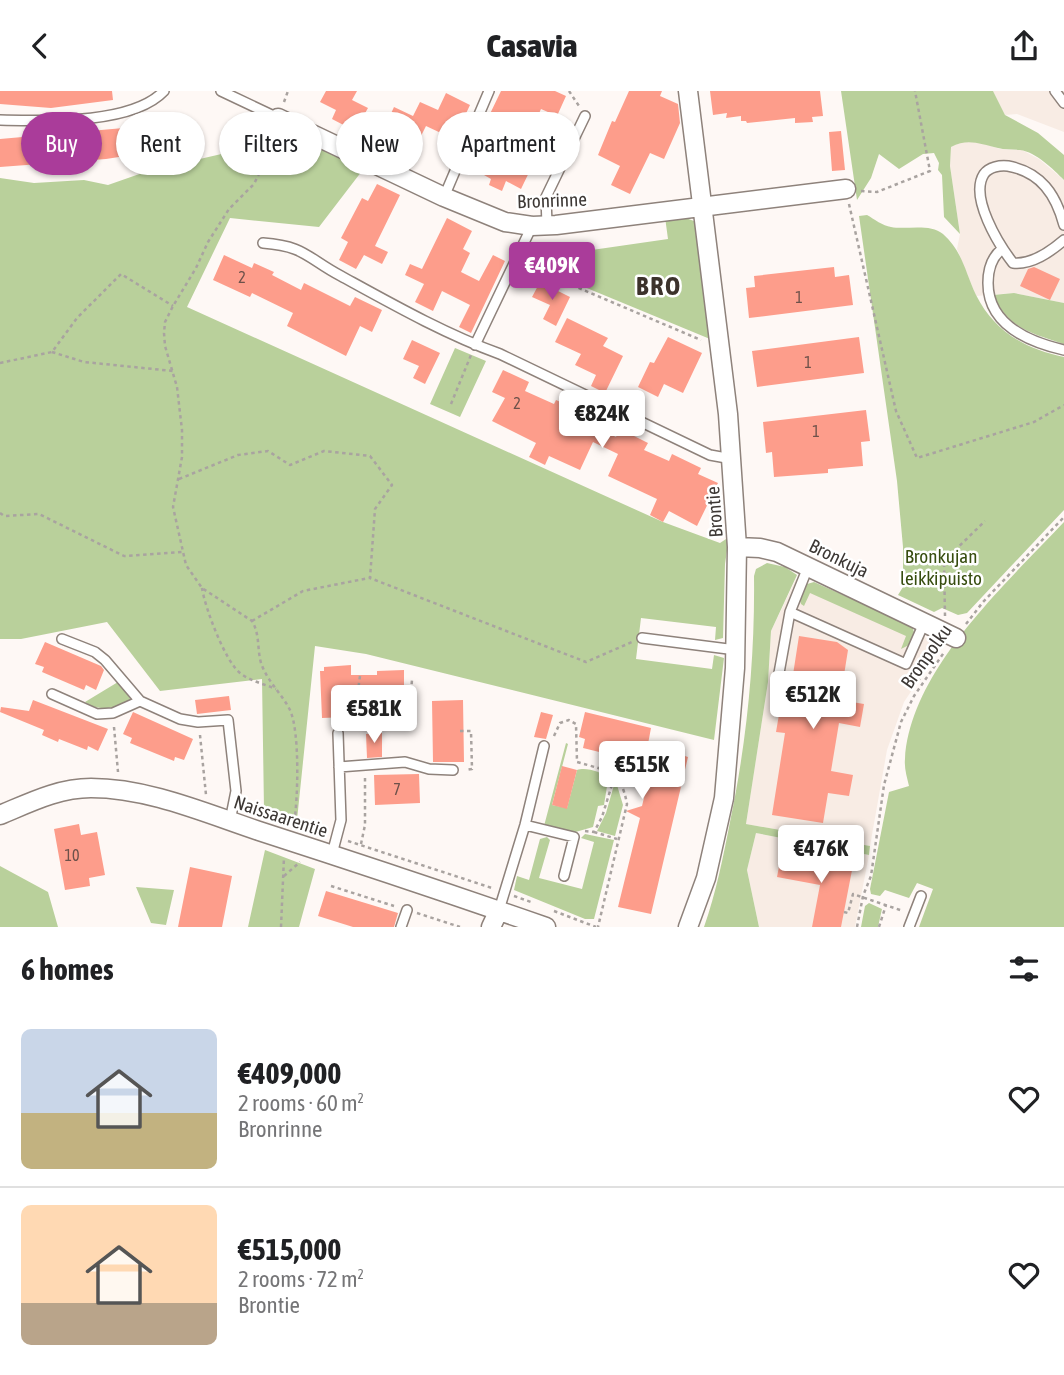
<!DOCTYPE html>
<html lang="en">
<head>
<meta charset="utf-8">
<style>
  :root { --surface:#fff; --page:#f6f6f6; --text:#202124; --muted:#757577; --line:#e0e0e0; --accent:#aa3c9a }
  body { margin:0; font-family:"Asap Condensed",sans-serif; background:var(--page); color:var(--text); height:100vh; display:flex; flex-direction:column; font-size:26px; white-space:nowrap }
  * { box-sizing:border-box; margin:0 }
  p { font-size:23px; color:var(--muted) }
  .icon { flex:none; width:38px; height:38px; fill:none; stroke:currentColor; stroke-width:2; stroke-linecap:round; stroke-linejoin:round }
  .map { position:relative; height:836px; overflow:hidden }
  .sheet { display:flex; flex-direction:column; background:var(--surface); flex:1 }
  .sheet>* { flex:none }
  .guide { position:absolute; left:21px; top:21px; width:700px; height:63px; display:flex; gap:14px }
  .price { position:absolute; translate:-50% -60px; padding:0 16px; border-radius:7px; background:#fff; color:#222; font-size:23px; line-height:46px; filter:drop-shadow(0 2px 4px #0008) }
  .price::after { content:''; position:absolute; left:50%; top:42px; width:21px; height:16px; margin-left:-10px; background:inherit; clip-path:polygon(0 0,100% 0,50% 100%) }
  .price.selected { background:var(--accent); color:#fff }
  ul { padding:0; list-style:none }
  li { display:flex; align-items:center; gap:21px; height:175px; padding:0 21px }
  li+li { border-top:2px solid var(--line) }
  li span { display:grid; place-items:center; flex:none; width:196px; height:140px; border-radius:10px; color:#555 }
  li>.icon { margin-inline-start:auto }
  span .icon { width:84px; height:84px; fill:#fffc; stroke-width:1 }
  li b { font-size:30px }
  h2 { display:flex; justify-content:space-between; align-items:center; height:84px; padding:0 21px; font-size:30px }
  .tag { padding:0 24px; border-radius:32px; background:var(--surface); box-shadow:0 2px 5px #0004; font-size:24px; line-height:63px }
  .tag.selected { background:var(--accent); color:#fff }
  header { display:flex; justify-content:space-between; align-items:center; height:91px; padding:0 21px; background:var(--surface); font-size:32px; font-weight:800 }
  .map>svg:first-child { display:block }
  .built { fill:#f8ece4 }
  .green { fill:#b9d09b }
  .building { fill:#fd9d8b }
  .lines { fill:none; stroke-linecap:round; stroke-linejoin:round }
  .lane-casing { stroke:#8e827b; stroke-width:12 }
  .street-casing { stroke:#8e827b; stroke-width:21 }
  .path { stroke:#a9a3a0; stroke-width:2.5; stroke-dasharray:3.5 3.5; stroke-linecap:butt }
  .lane { stroke:#fff; stroke-width:9 }
  .street { stroke:#fff; stroke-width:18 }
  .labels { text-anchor:middle; stroke-width:5; stroke-linejoin:round; paint-order:stroke }
  .number-label { font-size:16px; fill:#6d514a }
  .street-label { font-size:19px; fill:#3d3835; stroke:#fff }
  .park-label { font-size:19px; fill:#374d0f; stroke:#fff }
  .district-label { font-size:26px; font-weight:bold; letter-spacing:2px; fill:#3c322c; stroke:#fff }
</style>
</head>
<body>
<header><svg class="icon" aria-label="back" viewBox="0 0 24 24"><path d="M15 5l-7 7 7 7"/></svg>Casavia<svg class="icon" aria-label="share" viewBox="0 0 24 24"><path d="M12 15V3M7 8l5-5 5 5M5 13v7h14v-7"/></svg></header>
<div class="map">
<svg width="1064" height="836" viewBox="0 0 1064 836">
  <rect width="100%" height="100%" fill="#fef8f5"/>
  <!-- built -->
  <path class="built" d="M993,0h71v41l-47,-18 -12,1z
    M961,51h18l21,7 22,1 17,9 25,21v123l-50,-10 -38,3 -19,-47 3,-15 -10,-68 1,-19z
    M796,488l146,66 -38,57 -17,48 -17,96 -124,-22 22,-142 3,-51z
    M756,742l113,22 -14,72h-96l-12,-57z"/>
  <!-- green -->
  <path class="green" d="M841,0h152l12,24 33,18 26,22v25c-11,-11 -28,-28 -44,-30 -8,-1 -15,0 -22,-2 -18,-4 -30,-10 -47,-1l-1,19 10,68 -16,-17 -2,-42 -4,-5 1,-7 -5,-10 -11,1 -24,15 -20,-15 -8,24 -14,22z
    M274,34l91,42 -46,60 -89,-9 -43,89 476,215 57,21 9,-6 -4,27 -2,74 -8,2 1,-13 -75,-9 -5,41 76,10 2,-14 10,3 -10,82 -348,-86 -51,-8 -18,174 -33,-11 -2,-130 -102,12 -53,-69 -86,17h-21v-461l34,5 50,-3 24,5 40,-14 108,-25z
    M867,124c7,4 16,11 24,12 15,3 39,-4 52,7 20,18 22,38 33,61 18,36 49,54 88,62v153l-97,103 -9,2 -16,-7 -8,4 -36,-17 5,-8v-40l-6,-66 -38,-265z
    M665,126h18l11,4 3,8 13,110 -145,-60 13,-27 90,-13z
    M1014,202l50,10v41c-33,-11 -55,-15 -71,-49z
    M455,257l31,13 -26,56 -30,-13z
    M1064,431v405h-145l14,-38 -16,-6 -8,15 -24,-8 -5,6 -9,-2 -1,-5 19,-97 20,-6c-2,-9 -5,-18 -4,-27 5,-89 101,-175 159,-237z
    M767,472l18,4 12,8 -26,56 -3,51 -22,142 124,22 -1,9 -113,-22 -9,37 12,57h-55c12,-34 19,-69 26,-105 17,-82 25,-163 24,-246l2,-7z
    M814,491l98,44 2,6 -5,13 -8,4 5,-13 -96,-43 -6,13 -3,-2 -1,-4 7,-16z
    M118,591l14,19c-15,6 -32,12 -47,1z
    M566,652l2,1 -16,61 15,3 10,-38c8,-3 26,1 31,10l-4,25 -6,1 -5,21 -21,6 -28,-7z
    M614,694h3l6,20 -8,31 -18,-5 9,-18z
    M585,743l29,6 -20,79h-9l-71,-29 3,-14 12,4 11,-41 7,-2 3,3 -11,38 43,11 12,-47 -13,-4z
    M265,759l50,19 -16,58h-51z
    M0,775l48,26 10,35h-58z
    M136,796l38,3 -8,35 -15,-2z
    M869,812l13,6 -4,18h-17l4,-21z"/>
  <!-- building -->
  <path class="building" d="M0,0h112l1,9 -62,8 -51,-4z
    M326,0h31l-5,9 16,8 -13,23 -23,-12 4,-9 -16,-8z
    M501,0h54l11,5 -9,20 -16,-7 -10,22 7,4 -7,15 7,4 -17,35 -15,-8 -4,10 -13,-6 2,-6 -7,-4 22,-45 -19,-10z
    M629,0h33l-2,5 18,8 2,19 -16,36 -14,-6 -20,41 -19,-9 9,-19 -22,-11 14,-34 3,1z
    M710,0h110l3,25 -11,1 1,5 -18,1v-5l-48,5 -1,-2h-5v-5l-15,2 1,-5 -14,2z
    M446,2l24,12 -8,17 -10,-5 -9,17 -17,-8 -9,18 -18,-8 -9,19 -15,-7 19,-41 19,9 7,-14 18,8z
    M186,26l4,29 -84,13 -106,8v-28l146,-13v-3z
    M841,40l4,39 -13,1 -3,-39z
    M377,93l23,11 -25,51 13,6 -6,12 -18,-9 -8,14 -17,-9 9,-18 -7,-4 21,-40 6,3z
    M447,127l25,13 -9,18 7,4 -9,19 18,9 14,-26 12,6 -34,72 -12,-6 11,-22 -28,-14 -9,20 -18,-9 9,-18 -19,-9 5,-11 12,5z
    M224,164l28,13 2,-5 20,9 -2,3 29,15 3,-7 46,23 5,-9 27,13 -10,22 -12,-6 -14,30 -59,-30 6,-13 -41,-20 -2,4 -37,-17z
    M834,176l1,10 14,-2 4,30 -104,13 -3,-30 9,-1 -1,-11z
    M1034,176l26,12 -10,21 -30,-14 8,-17z
    M540,191l30,15 -14,29 -13,-7 7,-14 -18,-8z
    M567,227l41,20 -5,8 20,10 -18,37 -14,-7 5,-11 -21,-10 6,-11 -26,-12z
    M668,246l34,16 -19,40 -19,-9 -6,13 -20,-10 12,-25 4,1z
    M859,246l5,36 -107,14 -5,-36z
    M412,249l28,13 -15,31 -12,-6 6,-12 -16,-7z
    M503,279l26,12 -4,9 29,13 2,-4 16,7 3,-6 11,6 -6,13 36,17 4,-8 28,14 -4,7 25,11 3,-7 29,14 -3,6 20,9 -21,43 -28,-15 -6,11 -13,-7 7,-16 -49,-23 10,-22 -25,-12 -13,28 -31,-14 -4,9 -16,-8 7,-14 -44,-22 13,-23 -13,-6z
    M866,319l4,31 -9,1 2,24 -35,3v4l-54,4 -2,-25 -6,1 -3,-31z
    M799,545l38,6 11,8 -8,50 24,4 -4,23 -21,-4 -8,48 22,4 -4,21 -21,-3 -5,30 -51,-8 13,-82 -9,-1 9,-52 7,1z
    M45,551l56,24 3,4 -8,20 -10,-5 -2,5 -42,-18 2,-5 -9,-3z
    M351,574v10h26v-4l27,-1v28h-4v23l-26,1 -1,-30 -26,1 1,24 -26,1 -2,-47h4v-4z
    M229,605l2,14 -34,4 -2,-14z
    M33,609l75,29 -10,22 -10,-5 -1,4 -28,-11 -1,3 -16,-7 2,-5 -44,-18 1,-5 28,4z
    M463,609l1,62h-31l-1,-61z
    M133,621l60,27 -9,21 -9,-3 -1,4 -44,-18 2,-5 -9,-4z
    M541,621l12,3 -7,24 -12,-2z
    M585,621l66,16 -3,16 34,8v3l6,2 -37,157 -33,-7 22,-89 -14,-7 16,-5 10,-41 -69,-17 2,-9 -6,-2z
    M382,642v24l-15,1 -1,-24z
    M562,675l15,4 -10,39 -15,-4z
    M419,683l1,29 -45,2 -1,-30z
    M79,733l2,11 16,-3 8,43 -16,3 1,8 -25,4 -11,-61z
    M782,760l71,14 -12,62h-29l8,-42 -43,-8z
    M190,776l42,9 -10,51h-44z
    M326,800l72,22 -4,14h-41l-35,-11z"/>
  <g class="lines">
    <!-- lane casing -->
    <g class="lane-casing">
      <path id="lane" d="M221,0l57,27
        M1055,0l9,12
        M0,29c44,1 132,5 164,-29
        M444,106l45,-106
        M547,134l-1,-28 39,-81
        M1064,134c-8,-30 -23,-53 -56,-59 -8,-1 -19,1 -24,8 -15,23 15,71 29,89 19,2 37,-11 51,-23
        M263,152c42,3 44,15 78,33 51,28 104,58 159,78l210,101 22,4
        M1002,158c-10,8 -14,21 -14,34 0,42 41,59 76,67
        M475,254l57,-119
        M790,521l116,52 18,-41
        M642,547l94,12
        M62,548l33,13 10,8 35,41 40,18 18,3 30,-2 8,71 -6,30
        M779,582l11,-61 18,-45
        M52,603l45,20 16,-1 27,-12
        M339,676l66,-5 24,7 24,1
        M525,734l49,12 -10,39
        M332,763l9,-34 -3,-87
        M499,819l26,-85 19,-79
        M401,836l6,-17
        M909,836l12,-31"/>
    </g>
    <!-- street casing -->
    <g class="street-casing">
      <path id="street" d="M688,0l40,323 9,133 -2,121 -11,130 -18,80 -18,49
        M278,27l166,79 61,25 27,4 24,-1 290,-36
        M737,456l23,1 17,4 179,86
        M0,724c29,-12 58,-27 91,-27 57,0 114,25 168,43 96,31 192,63 287,96
        M491,836l8,-17"/>
    </g>
    <!-- path -->
    <path class="path" d="M569,0l10,15
      M284,11l4,-11
      M278,44l-24,49 -25,25 -21,33 -12,26 -23,38 -8,16 -1,11 1,13 12,41 5,43v27l-9,50 13,58 16,23 50,33c8,13 5,28 9,42 6,18 21,31 29,47 10,22 8,89 4,114
      M861,100l16,1 53,-21 -15,-80
      M849,113l47,207 21,47 117,-36 30,-17
      M527,175l174,74
      M52,261l32,10 89,9
      M0,272l52,-11 25,-34 44,-44 52,32
      M451,313l20,-49
      M179,388l59,-24 30,-4 22,14 34,-14 46,5 22,29 -17,24 -5,69 216,84 46,-20
      M0,422l4,3 35,-2 85,42 58,-4
      M202,497c3,20 23,73 38,85 10,8 24,11 36,16
      M945,525l-1,-55 41,-40
      M252,530l51,-30 66,-13
      M966,533l17,-22 81,-85
      M911,584l12,7
      M114,636l4,45
      M353,637l7,-52
      M350,638l54,-2 5,-14 3,-33
      M460,640h11l1,38 -6,1
      M200,644l6,60
      M554,645l6,-13 9,-3 7,4 1,38c30,9 44,8 50,42l-29,123
      M585,740l9,1 8,-15 13,-42
      M594,741l23,7
      M348,750l144,47
      M361,753l4,-19v-47
      M284,785l16,-14
      M331,795l63,20
      M514,805l17,6
      M554,820l42,16
      M844,821l4,1 5,-19 50,17
      M417,822l43,14
      M281,836l3,-70
      M857,836l6,-31 8,-20 13,-91 17,-63 13,-26 31,-45
      M879,836l7,-22"/>
    <!-- lane -->
    <use href="#lane" class="lane"/>
    <!-- street -->
    <use href="#street" class="street"/>
  </g>
  <g class="labels">
    <!-- number labels -->
    <g class="number-label">
      <text x="242" y="192">2</text>
      <text x="799" y="212">1</text>
      <text x="808" y="277">1</text>
      <text x="517" y="318">2</text>
      <text x="816" y="346">1</text>
      <text x="397" y="704">7</text>
      <text x="72" y="770">10</text>
    </g>
    <!-- street labels -->
    <g class="street-label">
      <text transform="translate(552 109) rotate(-2)" y="7">Bronrinne</text>
      <text transform="translate(714 421) rotate(-94)" y="7">Brontie</text>
      <text transform="translate(839 467) rotate(26)" y="7">Bronkuja</text>
      <text transform="translate(926 565) rotate(-55)" y="7">Bronpolku</text>
      <text transform="translate(281 725) rotate(18)" y="7">Naissaarentie</text>
    </g>
    <!-- park labels -->
    <g class="park-label">
      <text x="941" y="472">Bronkujan<tspan x="941" dy="22">leikkipuisto</tspan></text>
    </g>
    <!-- district labels -->
    <g class="district-label">
      <text x="659" y="204">BRO</text>
    </g>
  </g>
</svg>
<b class="price selected" style="left:552px;top:211px">€409K</b>
<b class="price" style="left:602px;top:359px">€824K</b>
<b class="price" style="left:813px;top:640px">€512K</b>
<b class="price" style="left:374px;top:654px">€581K</b>
<b class="price" style="left:642px;top:710px">€515K</b>
<b class="price" style="left:821px;top:794px">€476K</b>
<div class="guide">
<a class="tag selected">Buy</a>
<a class="tag">Rent</a>
<a class="tag">Filters</a>
<a class="tag">New</a>
<a class="tag">Apartment</a>
</div>
</div>
<section class="sheet">
<h2>6 homes<svg class="icon" aria-label="filters" viewBox="0 0 24 24"><path d="M4 7h16M4 17h16"/><circle cx="9" cy="7" r="2"/><circle cx="15" cy="17" r="2"/></svg></h2>
<ul>
<li><span style="background:linear-gradient(#c9d6e8 60%,#c2b280 0)"><svg class="icon" aria-label="home" viewBox="0 0 24 24"><path d="M3 11l9-7 9 7M6 9v11h12V9"/></svg></span><div><b>€409,000</b><p>2 rooms · 60 m²</p><p>Bronrinne</p></div><svg class="icon" aria-label="heart" viewBox="0 0 24 24"><path d="M12 20l-8-8c-3-5 5-10 8-4 3-6 11-1 8 4z"/></svg></li>
<li><span style="background:linear-gradient(#ffd9b3 70%,#b9a48a 0)"><svg class="icon" aria-label="home" viewBox="0 0 24 24"><path d="M3 11l9-7 9 7M6 9v11h12V9"/></svg></span><div><b>€515,000</b><p>2 rooms · 72 m²</p><p>Brontie</p></div><svg class="icon" aria-label="heart" viewBox="0 0 24 24"><path d="M12 20l-8-8c-3-5 5-10 8-4 3-6 11-1 8 4z"/></svg></li>
</ul>
</section>
</body>
</html>
